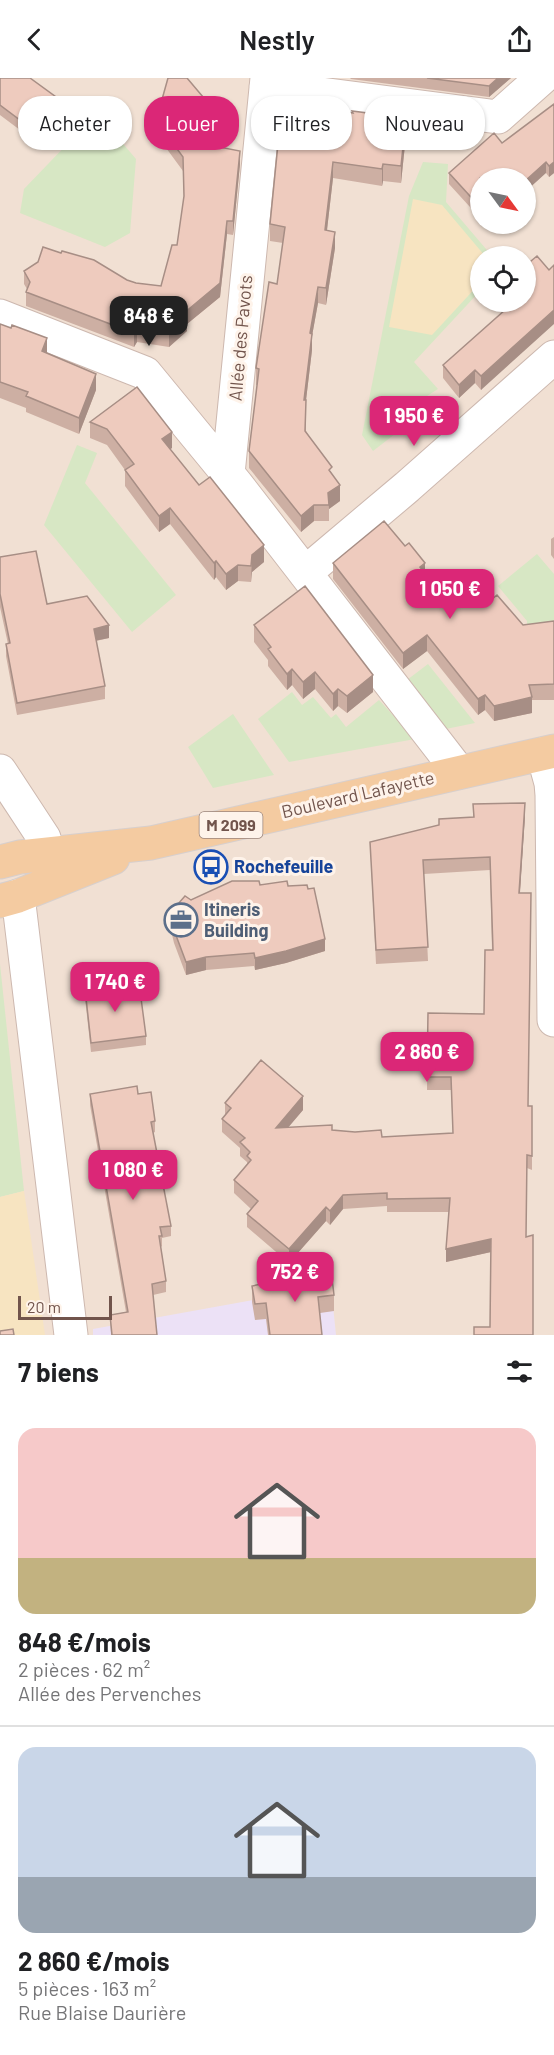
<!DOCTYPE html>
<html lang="fr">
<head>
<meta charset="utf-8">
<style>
  :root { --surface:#fff; --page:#f2f2f2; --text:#202124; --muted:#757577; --line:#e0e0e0; --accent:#db2777 }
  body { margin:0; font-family:Barlow,sans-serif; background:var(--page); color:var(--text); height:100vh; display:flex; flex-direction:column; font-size:22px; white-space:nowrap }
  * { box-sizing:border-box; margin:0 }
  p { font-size:20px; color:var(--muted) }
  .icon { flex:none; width:33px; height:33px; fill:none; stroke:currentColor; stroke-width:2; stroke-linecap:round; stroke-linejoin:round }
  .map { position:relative; height:1257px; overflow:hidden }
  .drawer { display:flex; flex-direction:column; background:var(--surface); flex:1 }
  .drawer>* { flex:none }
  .banner { position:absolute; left:18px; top:18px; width:519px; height:54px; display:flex; gap:12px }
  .needle { width:39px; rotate:123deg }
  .buttons { position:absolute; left:470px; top:90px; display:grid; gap:12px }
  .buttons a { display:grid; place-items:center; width:66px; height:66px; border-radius:50%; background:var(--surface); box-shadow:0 2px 4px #0004; font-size:30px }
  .scale { position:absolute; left:18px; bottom:15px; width:94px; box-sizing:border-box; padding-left:6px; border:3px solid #71544c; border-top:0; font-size:16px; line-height:21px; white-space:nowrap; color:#71544c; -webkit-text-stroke:4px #fef3ea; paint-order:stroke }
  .price { position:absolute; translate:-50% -51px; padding:0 14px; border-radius:12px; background:var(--accent); color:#fff; font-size:20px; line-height:39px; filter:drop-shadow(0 2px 3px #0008) }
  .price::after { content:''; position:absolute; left:50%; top:36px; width:18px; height:14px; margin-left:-9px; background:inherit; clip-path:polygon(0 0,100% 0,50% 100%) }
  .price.current { background:#222; color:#fff }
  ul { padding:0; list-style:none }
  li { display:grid; align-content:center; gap:12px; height:318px; padding:0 18px }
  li+li { border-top:2px solid var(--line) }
  li span { display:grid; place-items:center; height:186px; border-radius:18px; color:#555 }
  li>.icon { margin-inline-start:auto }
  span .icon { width:108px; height:108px; fill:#fffc; stroke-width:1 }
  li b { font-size:26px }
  h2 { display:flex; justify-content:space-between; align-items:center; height:72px; padding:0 18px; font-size:26px }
  .tag { padding:0 21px; border-radius:24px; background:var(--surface); box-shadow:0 2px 4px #0004; font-size:21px; line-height:54px }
  .tag.current { background:var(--accent); color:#fff }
  header { display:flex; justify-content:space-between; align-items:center; height:78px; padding:0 18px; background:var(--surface); font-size:27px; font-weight:600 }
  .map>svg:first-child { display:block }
  .residential { fill:#f1e0d3; fill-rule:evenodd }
  .education { fill:#ece1f6 }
  .green { fill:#d7e7c4 }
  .sand { fill:#f7e4c1 }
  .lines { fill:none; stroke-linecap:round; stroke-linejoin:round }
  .minor-casing { stroke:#cdb8af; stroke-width:35 }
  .primary-casing { stroke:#d7cfcd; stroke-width:35 }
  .minor { stroke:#fff; stroke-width:33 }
  .primary { stroke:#f4cba1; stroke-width:33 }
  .wall { fill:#cdafa3 }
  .shaded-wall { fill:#a78e85 }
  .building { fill:#eecbbe; stroke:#a78e85; stroke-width:1.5 }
  .labels { text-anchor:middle; stroke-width:6; stroke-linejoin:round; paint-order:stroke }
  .shield { fill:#fef3ea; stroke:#9b847b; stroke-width:1.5 }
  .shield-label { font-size:16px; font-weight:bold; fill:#71544c }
  .street-label { font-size:18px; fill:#71544c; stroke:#fef3ea }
  .transit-label { font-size:18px; font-weight:bold; fill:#164399; stroke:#fef3ea; text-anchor:start }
  .service-label { font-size:18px; font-weight:bold; fill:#4e5e75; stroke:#fef3ea; text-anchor:start }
</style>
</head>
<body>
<header><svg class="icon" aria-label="back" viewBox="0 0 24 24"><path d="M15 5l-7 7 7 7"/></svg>Nestly<svg class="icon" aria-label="share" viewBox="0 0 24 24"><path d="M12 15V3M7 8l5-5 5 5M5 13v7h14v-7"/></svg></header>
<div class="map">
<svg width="554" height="1257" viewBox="0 0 554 1257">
  <rect width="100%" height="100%" fill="#faefe4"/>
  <!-- residential -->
  <path class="residential" d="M0,0h554v1257h-554zM480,100h45v46h-45zM480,178h45v46h-45z"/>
  <!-- education -->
  <path class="education" d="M331,1208l5,49h-243v-6z"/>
  <!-- green -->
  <path class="green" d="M97,35l39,46 -6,74 -25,14 -85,-34 4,-24z
    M423,84l25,2 -2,38 46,54h-12v35l-66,71 24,27 -36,23 6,12 -35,27 -11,-16 47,-239z
    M77,367l20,8 -12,30 91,112 -44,37 -88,-107z
    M537,476l17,20v56l-27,7v-16l-29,-35z
    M428,586l47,59 -34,7 -38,-47z
    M292,614l10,13 11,-8 18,21 5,-4 10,13 33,-27 36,39 -126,23 -31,-43z
    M233,636l41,61 -61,13 -25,-41z
    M0,886l24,227 -24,6z"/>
  <!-- sand -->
  <path class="sand" d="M413,121l29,6 43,51h-5v27l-48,52 -43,-8z
    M24,1113l21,144h-45v-138z"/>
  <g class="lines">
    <!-- minor casing -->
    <g class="minor-casing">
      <path id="minor" d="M266,9l232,30 44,-39
        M0,238l145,57 92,112 222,287
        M228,396l39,-396
        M305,495l102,-86 147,-130
        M543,676l8,29 1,12 2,225
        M0,693l44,67 4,16
        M18,818l53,439"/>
    </g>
    <!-- primary casing -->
    <g class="primary-casing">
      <path id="primary" d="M0,784l20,-5 131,-14 403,-92
        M0,823l18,-5 95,-38"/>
    </g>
    <!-- minor -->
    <use href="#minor" class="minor"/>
    <!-- primary -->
    <use href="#primary" class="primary"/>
  </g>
  <!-- wall -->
  <path class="wall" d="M0,0l56,29 -22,30 -13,-9 -1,2 -20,-15z
    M350,0h161l-22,19 -138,-18z
    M188,1l37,58 -3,11 18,16 -7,71 -6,-1 -7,63 -33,27v7l-18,16 -32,-5 -3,5 -108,-41v-14l1,-3 -3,-5v-13l103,9 9,3 25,3 16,-41 7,-47 -1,-27 -33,-45v-14z
    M554,26v69l-5,4 -3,-4 -66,5v40l-31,-34v-11l53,-30z
    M406,57l-5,48 -18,-2 -1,5 -49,-8 -6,52 8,18 -9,57 -8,-2 -6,33v14l-6,50v31l26,43 8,27 -11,8v12h-15l-13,11 -52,-64v-17l8,-66h-1v-17l21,-84 6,-41 -13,-2v-17l8,-80z
    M549,192l-68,120 -6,-7 -16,15 -16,-20v-13l82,-63z
    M0,246l47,29 49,37 -17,44 -53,-22v-4l-26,-10z
    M90,344l82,26 -2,1 29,36 65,77 -12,10 -1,10 -13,-1 -12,9 -10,-13 -2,3 -44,-56 -11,8 -34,-46v-16l-18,-25 -17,-7z
    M554,459v22l-3,-4v-16z
    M405,468l47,60 39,-6 32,25 31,-4v79h-22v13l-38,8 -9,-11 -7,5 -51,-64 -24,18 -70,-90v-16z
    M0,479l47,47 62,34 -13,3 9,45v13l-88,16 -11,-59v-12h2l-8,-37z
    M254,547l119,67 -26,21 -9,-7 -5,5 -18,-22 -12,10 -11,-14 -5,5 -19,-24v-6l-14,-18z
    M473,726l52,12 -5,77 8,213h4v64l-5,-2 -37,159 1,-75 -45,10 3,-50h-62v-6l-44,3 -13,16 -4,-4 -37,42 -42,-36v-13l4,-5 -17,-16v-13l13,-16v-2l-7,-6v-8l-18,-16v-13l3,-4v-12l78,7 -15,17 44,3 50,7 71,-4 -2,-43h-24l1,-77 56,1 8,-64 -2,-80 -66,4 4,87 -52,3 -6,-122 103,-25z
    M260,807l28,1 37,65 -39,12 -31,7 -1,-4 -48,4 -20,5 -12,-32 -5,-21v-12l22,-10z
    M112,910l34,48v9l-55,7 -6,-54v-9z
    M90,1016h48l17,27v11l-2,1 18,93v10l-9,2v8l-1,1 5,34v11l-13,3 4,40h-46l-1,-20 16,-3 -36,-207z
    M252,1208l82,9v16l-14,2 2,22h-54l-2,-16 -11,1 -3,-18z"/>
  <!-- shaded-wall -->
  <path class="shaded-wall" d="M498,0h13l-22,19v-11z
    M56,19v10l-22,30v-10z
    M406,40v17l-5,48v-17z
    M225,45v14l-6,24v-14z
    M240,73v13l-7,71v-14z
    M333,84v16l-8,69v-17z
    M546,84v11l-21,19v-11z
    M554,84v11l-5,4v-11z
    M383,86v17l-1,5v-17z
    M227,143v13l-7,63 -33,27v7l-18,16v-14l15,-20z
    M335,154v16l-9,57v-17z
    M318,209v16l-6,33v14l-8,67v-17l6,-67z
    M554,232v14l-73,66v-14z
    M137,250v14l-3,5v-14z
    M47,260v17l-5,-4z
    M475,292v13l-16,15v-13z
    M96,296v16l-17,44v-16z
    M172,354v16l-10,7v-16z
    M340,407v16l-11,8 -1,-16z
    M314,427v16l-13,11v-16z
    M170,430v16l-11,8v-16z
    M264,467v17l-12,10 -1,10 1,-27z
    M216,483v16l-2,3v-17z
    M425,485v16l-5,-12z
    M238,487v16l-12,9v-16z
    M109,547v13l-15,3v-12z
    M427,557v16l-24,18v-16z
    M292,591v16l-5,5v-16z
    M315,594v17l-12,10v-17z
    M373,597v17l-26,21v-17z
    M338,611v17l-5,5v-17z
    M485,617v15l-7,5v-16z
    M532,619v16l-38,8v-15z
    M525,725v13l-6,90v-13z
    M325,861v12l-39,12 -31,7v-12z
    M206,879v13l-20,5v-13z
    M303,1018v14l-27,32v-14z
    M343,1117v14l-13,16v-14z
    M326,1129v14l-37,42v-14z
    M491,1161v13l-45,10v-13z"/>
  <!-- building -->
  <path class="building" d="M0,0h30l26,19 -22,30 -13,-9 -1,2 -20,-15z
    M168,0h19l38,45 -6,24 21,4 -7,70h-6l-7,62 -36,30 3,4 -18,16 -32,-5 -3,5 -108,-41 4,-10 -6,-11 14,-9 5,-15 18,6 1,-2 32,9 33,20 9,3 25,3 11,-41h5l7,-49 -1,-39 -33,-45 11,-9z
    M427,0h71l-9,8z
    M554,26v58l-5,4 -3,-4 -21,19v-3h-45v29l-31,-34 45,-40 8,10z
    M318,29l35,6 -1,-2 54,7 -5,48 -18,-2 -1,5 -49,-7 -8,68 10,2 -9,56 -8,-1 -8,46 2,1 -8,66h2l-1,31 27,36 -3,3 11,15 -12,8 1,12h-15l-13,11 -52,-65 10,-82 -3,-1 13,-86 8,2 8,-57 -15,-3 8,-80 4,-2 1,-3z
    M537,178l12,14 5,-5v45l-73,66 -6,-6 -16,15 -16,-20 71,-63h11v-36z
    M0,246l11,4 1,-3 35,13 -5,13 54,23 -17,44 -53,-22 2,-4 -28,-10z
    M137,309l35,45 -10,7 37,46 11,-8 54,68 -12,10 -1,11 -13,-1 -12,9 -10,-13 -2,2 -44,-55 -11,8 -34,-46 9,-6 -27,-35 -17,-7z
    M384,443l21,25 4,-3 16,20 -5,4 32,39 26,-22 13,16 6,-5 26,30 31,-4v63l-25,1 3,12 -38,9 -9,-11 -7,4 -51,-64 -24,18 -70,-90z
    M36,473l11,53 40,-8 22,29 -15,4 11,57 -88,17 -11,-59 4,-1 -10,-49v-37z
    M305,508l68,89 -26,21 -9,-7 -5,5 -18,-22 -12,10 -11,-13 -5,5 -19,-25 3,-2 -17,-22z
    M525,725l-6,90h12l-3,213h4v50l-5,-1 -1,82 7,-2v100h-59v-8h16l1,-88 -45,10 4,-51 -63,1v-6l-44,2 -13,16 -4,-4 -37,42 -42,-35 11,-13 -24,-21 17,-20 -4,-4 3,-4 -10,-10 5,-4 -23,-19 9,-11 -6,-5 36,-43 42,36 -27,32 56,-3v5l23,2 26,-2 1,7 71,-4 -2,-56h-24l1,-64 56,1 1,-64h8l-3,-93 -67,3 5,87 -52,3 -6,-108 69,-17v-6l35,-2 -1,-13z
    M232,803h27l1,4 27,-4 1,5 19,-1 1,4 6,-1 11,51 -39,12 -31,7 -1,-5 -48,4 -20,5 -12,-32 -5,-20 9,-6 7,-8 6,4z
    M139,905l7,53 -55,7 -6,-54 27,-1 -1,-2z
    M137,1008l1,8 13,-2 4,29 -4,1 20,104 -11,1 2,9h-3l7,45 -14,3 5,51h-45l-2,-20 18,-3 -38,-218z
    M331,1192l3,25 -16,2 4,38h-52l-4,-32 -11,1 -3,-18z
    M13,1251l1,6h-14v-4z"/>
  <!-- icons -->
  <defs>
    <g id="bus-ring" transform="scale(1.725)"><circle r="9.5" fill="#fef3ea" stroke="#1a4fb4" stroke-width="1.5"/><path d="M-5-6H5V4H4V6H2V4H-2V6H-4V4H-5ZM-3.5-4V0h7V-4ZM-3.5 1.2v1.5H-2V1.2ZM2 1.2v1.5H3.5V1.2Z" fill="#1a4fb4"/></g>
    <g id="office-ring" transform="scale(1.725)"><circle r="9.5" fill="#fef3ea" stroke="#5c6f8a" stroke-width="1.5"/><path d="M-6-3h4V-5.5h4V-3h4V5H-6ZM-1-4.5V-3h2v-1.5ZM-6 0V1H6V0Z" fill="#5c6f8a"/></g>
  </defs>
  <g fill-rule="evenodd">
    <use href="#bus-ring" x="211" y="789"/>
    <use href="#office-ring" x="181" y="842"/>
  </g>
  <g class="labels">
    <!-- shield labels -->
    <rect class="shield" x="199.5" y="734" width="63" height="26" rx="4.5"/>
    <g class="shield-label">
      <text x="231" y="753">M 2099</text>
    </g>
    <!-- street labels -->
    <g class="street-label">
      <text transform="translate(241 260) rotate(-85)" y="6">Allée des Pavots</text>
      <text transform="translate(358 717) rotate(-13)" y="6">Boulevard Lafayette</text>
    </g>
    <!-- transit labels -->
    <g class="transit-label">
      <text x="234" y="795">Rochefeuille</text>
    </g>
    <!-- service labels -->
    <g class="service-label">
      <text x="204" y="838">Itineris<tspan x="204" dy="21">Building</tspan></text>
    </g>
  </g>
</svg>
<div class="buttons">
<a><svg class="needle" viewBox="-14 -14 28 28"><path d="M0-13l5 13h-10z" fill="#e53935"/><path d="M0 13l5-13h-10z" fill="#757577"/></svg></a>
<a><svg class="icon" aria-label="locate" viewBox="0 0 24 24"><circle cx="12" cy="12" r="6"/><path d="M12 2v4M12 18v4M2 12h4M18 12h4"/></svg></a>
</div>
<div class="scale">20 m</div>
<b class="price current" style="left:149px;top:269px">848 €</b>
<b class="price" style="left:414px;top:369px">1 950 €</b>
<b class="price" style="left:450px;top:542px">1 050 €</b>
<b class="price" style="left:115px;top:935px">1 740 €</b>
<b class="price" style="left:427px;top:1005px">2 860 €</b>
<b class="price" style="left:133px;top:1123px">1 080 €</b>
<b class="price" style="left:295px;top:1225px">752 €</b>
<div class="banner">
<a class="tag">Acheter</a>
<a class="tag current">Louer</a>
<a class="tag">Filtres</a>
<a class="tag">Nouveau</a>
</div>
</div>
<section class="drawer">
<h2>7 biens<svg class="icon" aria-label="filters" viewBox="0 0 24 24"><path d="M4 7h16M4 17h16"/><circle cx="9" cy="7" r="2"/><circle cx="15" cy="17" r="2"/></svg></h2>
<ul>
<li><span style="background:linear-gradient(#f6c9c9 70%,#c2b280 0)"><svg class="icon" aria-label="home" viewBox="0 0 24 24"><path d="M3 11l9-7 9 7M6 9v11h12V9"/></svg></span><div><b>848 €/mois</b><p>2 pièces · 62 m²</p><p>Allée des Pervenches</p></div></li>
<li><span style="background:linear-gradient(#c9d6e8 70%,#9aa5b1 0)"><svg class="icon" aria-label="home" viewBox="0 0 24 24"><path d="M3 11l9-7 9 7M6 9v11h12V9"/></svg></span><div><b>2 860 €/mois</b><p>5 pièces · 163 m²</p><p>Rue Blaise Daurière</p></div></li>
</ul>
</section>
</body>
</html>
